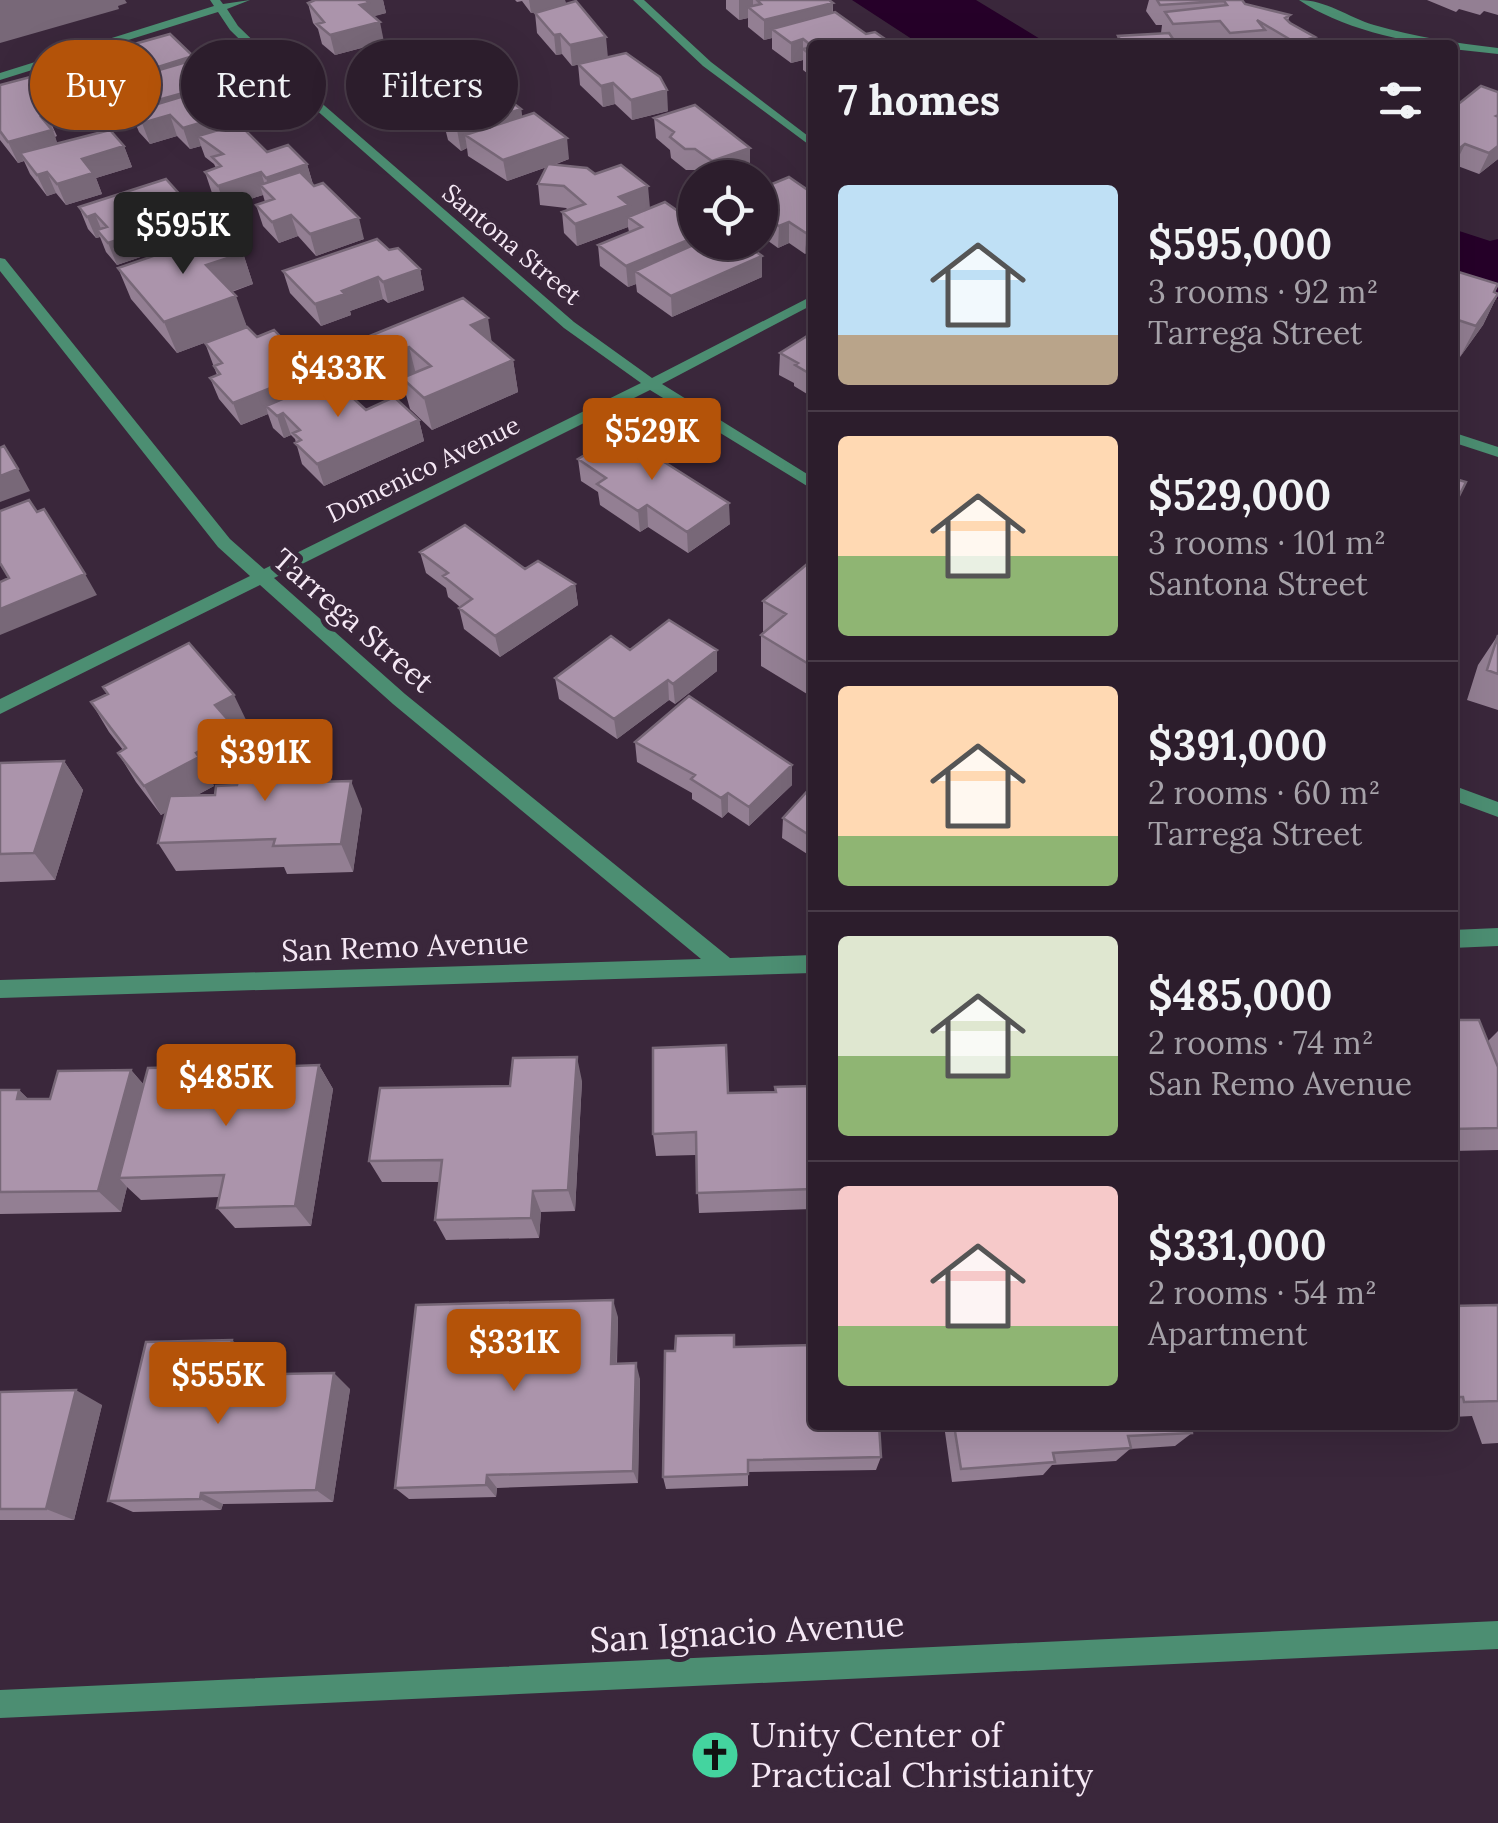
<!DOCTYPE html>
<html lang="en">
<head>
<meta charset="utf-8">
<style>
  :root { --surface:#2c1d2c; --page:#342634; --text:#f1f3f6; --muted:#a6a2a9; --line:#483b48; --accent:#b45309 }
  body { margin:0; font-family:Lora,serif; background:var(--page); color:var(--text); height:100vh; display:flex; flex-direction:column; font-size:38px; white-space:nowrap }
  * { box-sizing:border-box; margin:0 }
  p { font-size:32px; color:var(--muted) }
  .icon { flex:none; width:55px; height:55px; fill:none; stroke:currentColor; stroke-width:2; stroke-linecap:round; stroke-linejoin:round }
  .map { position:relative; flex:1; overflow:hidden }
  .drawer { position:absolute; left:808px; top:40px; width:650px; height:1390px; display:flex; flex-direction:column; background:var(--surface); border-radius:10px; box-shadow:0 10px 40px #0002,0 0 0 2px var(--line) }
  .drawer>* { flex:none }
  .banner { position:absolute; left:30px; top:40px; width:628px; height:90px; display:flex; gap:20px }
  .tools { position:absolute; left:678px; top:160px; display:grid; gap:20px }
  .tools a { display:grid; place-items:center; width:100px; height:100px; border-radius:50%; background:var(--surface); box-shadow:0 10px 40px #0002,0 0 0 2px var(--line); font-size:50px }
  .price { position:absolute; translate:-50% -85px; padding:0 22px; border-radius:10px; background:var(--accent); color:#fff; font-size:32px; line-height:65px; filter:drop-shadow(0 2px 5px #0008) }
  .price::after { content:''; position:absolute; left:50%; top:60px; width:30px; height:22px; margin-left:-15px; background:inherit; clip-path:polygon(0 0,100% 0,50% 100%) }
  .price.active { background:#222; color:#fff }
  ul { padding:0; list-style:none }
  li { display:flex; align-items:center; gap:30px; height:250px; padding:0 30px }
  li+li { border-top:2px solid var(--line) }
  li span { display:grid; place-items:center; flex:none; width:280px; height:200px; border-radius:10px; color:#555 }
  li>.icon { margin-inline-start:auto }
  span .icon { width:120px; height:120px; fill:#fffc; stroke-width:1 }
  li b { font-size:42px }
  h2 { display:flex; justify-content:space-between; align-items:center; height:120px; padding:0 30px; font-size:42px }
  .pill { padding:0 35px; border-radius:45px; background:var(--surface); box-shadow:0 10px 40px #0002,0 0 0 2px var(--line); font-size:35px; line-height:90px }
  .pill.active { background:var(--accent); color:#fff }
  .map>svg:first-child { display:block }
  .water { fill:#260029 }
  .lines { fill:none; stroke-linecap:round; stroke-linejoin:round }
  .minor { fill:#4c8e72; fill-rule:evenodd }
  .wall { fill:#937f93; fill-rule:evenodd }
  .shaded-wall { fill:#786878 }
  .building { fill:#ab94ab; stroke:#786878; stroke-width:2.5 }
  .labels { text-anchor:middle; stroke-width:10; stroke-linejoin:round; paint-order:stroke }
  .far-street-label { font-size:25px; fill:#f5e8f5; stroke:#3a273b }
  .street-label { font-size:30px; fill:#f5e8f5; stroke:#3a273b }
  .near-street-label { font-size:35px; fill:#f5e8f5; stroke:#3a273b }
  .near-poi-label { font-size:35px; fill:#f5e8f5; stroke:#3a273b; text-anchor:start }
</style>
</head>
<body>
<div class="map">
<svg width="1498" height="1823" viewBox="0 0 1498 1823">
  <rect width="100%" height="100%" fill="#3a273b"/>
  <!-- water -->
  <path class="water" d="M852,0h124l74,45h-129z
    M1453,229l37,12 8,-2v60l-45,-15z"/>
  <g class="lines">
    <!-- minor -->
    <path class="minor" d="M210,0h10l3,4 27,-4 -23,9 11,17 42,41 294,255 78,56 160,-82v9l-150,79 150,93v12l-162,-99 -376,188 131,116 325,264 82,-3v18l-812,25v-18l701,-21 -308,-255 -133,-119 -260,129v-15l250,-123 -32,-29 -218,-276v-13l5,1 225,280 34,30 377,-186 -77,-55 -292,-257 -42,-41 -12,-18 -218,68v-7l214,-67z
      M633,0h11l67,62 101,77v8l-109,-81z
      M1299,0c27,0 49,17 75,25 42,12 81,18 124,23v6l-46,-5v-4c-46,0 -115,-19 -153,-45z
      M1452,432l46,15v10l-46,-15z
      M1452,785l46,17v15l-46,-17z
      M1498,928v18l-46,2v-18z
      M1498,1621v28l-1498,69v-28z"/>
  </g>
  <!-- wall -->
  <path class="wall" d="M315,0h68l3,13 -13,3 11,26 -49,13 -13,-11 -4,-15 -5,-6 -5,-20z
    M515,0h50l1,4 42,53 60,54 -36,9 -17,-16 -12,3 -23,-22 -2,-21h2l-8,2 -10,-12 -6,1 -19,-22 -2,-20 6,-2 -10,2 -9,-12 -5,1z
    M726,0h103l4,3v10l33,21 25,9 -1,2h-78v32l-9,-7v-10l-12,3 -19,-14v-11l-8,2 -16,-13v-9l-9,2 -13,-11z
    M1149,0h93l3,4 45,11 -2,6 27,16 -2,8h-95l-3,-4 -39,2 1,2h-61l2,-9 43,-3 1,-8h-6l-10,-14z
    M1427,0h71v15l-14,-4 -4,4 -21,-6 -3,3z
    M370,55l64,12 18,14 2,13 67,15 1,8 47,42 -15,6 41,9 55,34 -20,8 65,26 67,35 -90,40 -35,-25 -1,-8 -8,3 -28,-21 -2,-21 31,-13 -1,-5 -51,19 -13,-13 -2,-21 6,-2 -2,-2 -26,-3 -2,-21 9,-17 -40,14 -39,-25 -1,-8 -6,3 -13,-11 -2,-8 -12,-9 -2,-14 -12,4 -45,-38z
    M193,56l1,4 12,8 7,19 21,6 8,33 25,26 40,12 6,20 51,55 -48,17 -18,-20 -19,7 -16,-17 -7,-21 9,-3 -2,-7 -38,12 -13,-14 -7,-21 11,-4 -2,-4 -9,-7 -4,-11 -11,3 -13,-13 -27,8 -11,-12 -7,-17 -6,2 -11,-12 -7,-17 -11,3 -8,-8 -8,-21 8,-2 -1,-3z
    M0,85l76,6 8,21 -34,9 7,15 -2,1 2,7 67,2 8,21 -36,11 6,16 -36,11 -10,-12 -9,3 -17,-22 -6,-13 -6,2 -18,-23z
    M1452,109l46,50 -19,15 -24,-9z
    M654,118l96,51 -26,9h-17l-11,-8h-10l-15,-12 -1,-8 -14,-12z
    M760,189l52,4 -7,61 -16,-11 -11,5 -18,-13z
    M79,207l111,11 -21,7 7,20 -59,20 -11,-13 -6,-15 -4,1 -8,-9z
    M389,250l31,19 4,21 -36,13 -5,-4 -33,12 1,4 -30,11 -31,-33 -7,-22z
    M243,253l10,31 -21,8 15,35 -70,26 -46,-54 -13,-31z
    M1452,270l46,24 -15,31 -23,32 -8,-3z
    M812,333v64l-18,-11v-3l-15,-8 1,-22z
    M257,337l34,11 7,22 -7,3 5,5 4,13 66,19 53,10 5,21 -100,45 -22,-22 -7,-25 -4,-4 -7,3 -11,-10 -5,-14 -27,11 -22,-26 -9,-21 7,-3 -12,-32z
    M360,340l132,3 21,17 5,32 -86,38 -22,-21 -7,-25 -15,6 -20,-19z
    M578,459l152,65 -42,29 -40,-26 -8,5 -40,-27 -2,-13 -17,-11z
    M420,552l105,17 50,15 3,21 -78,52 -36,-28 -5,-21 1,-1 -12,-10 -2,-9 -20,-15z
    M812,560v137l-51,-31v-31l3,-3 -1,-1v-30z
    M1498,635v75l-31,-10 11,-35z
    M630,650h87v21l-42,33 -6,-4 -52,39 -58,-40 -4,-21z
    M103,687l145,37 -11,6 10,21 73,-5 12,29 -2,6 32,28 -9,63 -66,2 -3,-7 -108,4 -18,-28 8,-31 -5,3 -25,-33 -18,-29 5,-3 -14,-18 -18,-30 16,-8zM242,765l-5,20 -22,10h-18l17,-9 -2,-4z
    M635,742l157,43 -43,41 -21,-14 -6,6 -30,-19v-6l-55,-31z
    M64,761l19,29 -28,90 -55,2v-119z
    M812,786v71l-30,-19 1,-20z
    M1452,1020l36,21 10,-10v119l-46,1z
    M270,1058l6,9 43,-2 14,24 -22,137 -76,2 -18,-20 2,-11 -78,3 -14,-13 -6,25 -121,2v-124h19l9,9h22l81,-29 12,14 79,-18z
    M582,1081l-7,130 -34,1 -2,26 -93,2 -11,-20 4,-38h-57l-13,-21 141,-75z
    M812,1086v123l-113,4 -3,-58 -40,1 -3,-22 75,-41 47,-1v-5z
    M1498,1305v138l-16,1 -10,-28 -20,1v-111z
    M618,1317l-1,47 23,15 -2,104 -141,5 -1,9 -87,2 -14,-11z
    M734,1347l147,110 -5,13 -128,2v14l-82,3 -3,-12z
    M252,1357l-4,18 102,14 -17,113 -110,2 -2,6 -88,2 -25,-11z
    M0,1392l102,13 -28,115h-74z
    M944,1425h247l1,8 -17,13 -45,3 -14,12 -64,4 -9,10 -91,7z"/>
  <!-- shaded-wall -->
  <path class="shaded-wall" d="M0,0h125l2,3 -9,3 1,3 -119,34z
    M363,0h20l3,13 -14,4 -12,-12z
    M529,0h36l1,7 -35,6z
    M739,0h14v11l-5,-4v11l-9,2z
    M833,3l-1,21 -60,5v9l-8,2v-20z
    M380,22l4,20 -49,13 -5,-20z
    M560,34l2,20 -6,1 -2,-20z
    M606,37l2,21 -36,8 -2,-21z
    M1315,37l-2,8h-18l1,-2z
    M803,39v21l-12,3v-20z
    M193,56l7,21 -35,10 -7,-20z
    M129,60l7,20 -29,5 1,3 -11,3 -8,-20z
    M154,62l7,21 -18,5 -7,-21z
    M206,68l13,37 -49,10 7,21 -27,8 -8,-21 22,-6 -6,-17 43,-31z
    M452,81l3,20 -25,1 2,7 -12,4 -4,-21z
    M613,83l2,21 -12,3 -2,-21z
    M146,88l7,21 -22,3 1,3 -6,2 -8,-21z
    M667,90l1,21 -36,9 -1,-20z
    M76,91l8,21 -34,9 10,30 -40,2 4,8 -6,2 -10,-21 29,-40z
    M234,93l10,40 -46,3 3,10 -11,3 -7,-21 42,-32z
    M521,109l3,20 -59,6 2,13 -6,3 -4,-21z
    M567,138l2,21 -62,22 -4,-21z
    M1465,144l-10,21 -3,3v-14z
    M1498,145v14l-19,15 10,-21z
    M124,146l8,21 -36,11 6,16 -36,11 -9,-21 25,-25z
    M750,148v21l-26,9h-12v-17z
    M307,164l6,21 -41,14 -6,-21z
    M47,172l9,21 -9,3 -10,-21z
    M261,172l6,20 -7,-7 3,10 -38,12 -7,-21z
    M648,186l2,22 -20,7v4l-2,-2v10l-51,19 -2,-22 44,-27z
    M182,197l8,21 -21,7 7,20 -59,20 -9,-22 45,-37z
    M95,214l9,22 -7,-6 3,7 -4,1 -9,-21z
    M291,215l7,21 -19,7 -7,-21z
    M359,218l5,21 -48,17 -6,-22z
    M789,222v21l-11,5 1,-22z
    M812,230v21l-7,3 1,-21z
    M695,237v5h13l-73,29 1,13 -8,3 -2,-21z
    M243,253l10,31 -35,12 -12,-31z
    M762,256v21l-90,40 -1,-21z
    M420,269l4,21 -36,13 -5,-21z
    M378,277l5,22 -33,12 1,4 -30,11 -6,-22 27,-13z
    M1498,285l-15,30 15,-21 -15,31 -23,32z
    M236,296l11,31 -70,26 -13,-31z
    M488,318l5,32 -22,-25z
    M409,347l8,31h-15l1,6 -15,6 -8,-31z
    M291,348l7,22 -17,6 -7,-21z
    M513,360l5,32 -86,38 -8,-32z
    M296,378l7,22 -37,6 2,8 -27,11 -8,-22z
    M283,413l8,22 -7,3 -7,-22z
    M419,420l5,21 -100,45 -7,-22z
    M18,469l12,22 -30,11v-26z
    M729,503l1,21 -42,29 -1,-21z
    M647,505l1,22 -8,5 -2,-21z
    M85,574l12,21 -97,40v-26z
    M575,584l3,21 -78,52 -5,-21z
    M717,650v21l-42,33 -2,-20z
    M668,680l1,20 -52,39 -3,-20z
    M234,695l14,29 -18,10 -15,-29z
    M237,730l14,30 -39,22 2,4 -53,29 -17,-29 52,-33z
    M320,746l12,29 -7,35 -12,-28z
    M64,761l19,29 -28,90 -21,-27z
    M792,765v20l-43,41v-19z
    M351,781l11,28 -9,63 -12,-28z
    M728,793v19l-6,6 -1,-20z
    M577,1057l5,24 -7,130 -7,-21z
    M319,1065l14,24 -22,137 -16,-20z
    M131,1070l21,24 -33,84 8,9 -6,25 -23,-21z
    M19,1090l24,23 -26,-14z
    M533,1191l8,21 -2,26 -8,-20z
    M613,1300l5,17 -2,63 -5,-16z
    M232,1340l20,17 -7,34 -19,-16z
    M636,1363l4,16 -2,104 -5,-12z
    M334,1373l16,16 -17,113 -17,-12z
    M76,1390l26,15 -28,115 -28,-11z
    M487,1475l10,13 -1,9 -10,-12z
    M201,1493l22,11 -2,6 -21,-11z"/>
  <!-- building -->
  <path class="building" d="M315,0h51l3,3 -9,2 20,17 -50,13 -13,-11 7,-2 -16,-19z
    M757,0h72l4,3 -69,17 -16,-13 13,-3z
    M1157,0h85l3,4 45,11 -5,3 5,5 25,14 -19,6 -39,-23 8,10 -35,3 -10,-12 -47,3 -8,-12 62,-7 -3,-4 -64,4z
    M576,1l30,36 -36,8 -10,-11 -6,1 -19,-22z
    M835,12l31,22 9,-2 16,11 -6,2h-73v1l-9,-7 -12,4 -19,-14z
    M1169,33l8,12h-54l-5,-9z
    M170,34l23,22 -35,11 -4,-5 -18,5 -7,-7 -40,11 -8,-9 10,-2 -3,-3z
    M405,44l14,11 14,6 -5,2 24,18 -36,11 -46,-37z
    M812,47v9l-9,-7z
    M626,53l34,24 7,13 -36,10 -18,-17 -12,3 -23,-22z
    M197,59l9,9 -5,1 11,16 -54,15 -12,-12 -28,8 -11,-11z
    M57,70l19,21 -39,11 11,13 -7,2 11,13 -44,12 -8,-11v-46z
    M487,83l34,26 -64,21 -13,-11 6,-2 -20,-15z
    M224,84l10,9 -9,3 12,16 -54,16 -13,-13 -28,8 -11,-11z
    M1481,86l17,6v23l-2,1 2,1v29l-9,7 -24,-9 -13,10v-45z
    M695,105l55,43 -38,13 -17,-12h-10l-15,-12 4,-5 -20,-14z
    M534,113l33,25 -64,22 -38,-25z
    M239,124l28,28 21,-7 19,19 -41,14 -5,-6 -43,14 -13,-14 16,-6 -9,-9 11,-3 -25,-18z
    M110,130l14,16 -42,13 11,14 -36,11 -10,-12 -10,3 -17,-22z
    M548,164l39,4 8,6 26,-9 27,21 -29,11 10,8 -54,19 -13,-12 23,-8 -21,-18 -26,-2z
    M300,172l14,14 9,-3 36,35 -49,16 -19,-19 -19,7 -16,-17 18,-6 -14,-14z
    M789,177l23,16v37l-6,3 -17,-11 -10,4 -19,-12v-25z
    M166,179l16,18 -29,9 15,17 -60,20 -11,-13 10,-3 -12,-13 -8,3 -8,-10z
    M665,202l30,21v14l-69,29 -28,-21 44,-18 -14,-10z
    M223,232l20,21 -37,12 30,31 -72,26 -46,-54z
    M377,239l12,11 9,-2 22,21 -37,13 -5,-5 -36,14 3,3 -30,10 -32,-33z
    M700,242h42l20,14 -91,40 -36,-25z
    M1452,270l46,14 -4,8 4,2 -22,32 -24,-8z
    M463,298l25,20 -17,7 42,35 -89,38 -22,-20 29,-12 -22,-19 -29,12 -20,-19z
    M247,327l10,10 17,-7 17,18 -17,7 22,23 -63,25 -23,-25 10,-4 -6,-8 8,-3 -17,-20z
    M812,333v42l-17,-10 3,-2 -18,-10z
    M331,378l35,32 28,-13 25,23 -102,44 -22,-21 6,-3 -8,-7 7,-3 -17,-17 -6,3 -11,-10z
    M620,434l109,69 -42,29 -40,-27 -9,6 -41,-27 9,-6 -28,-19z
    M4,446l14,23 -18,7v-28z
    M1452,478l14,4 -14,28z
    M29,500l8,12 7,-3 41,65 -85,35v-27l9,-4 -9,-15v-52z
    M465,525l60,44 13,-8 37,23 -80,52 -36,-28 13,-9 -29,-23 5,-3 -28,-21z
    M812,560v106l-51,-31 25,-21 -23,-13z
    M669,620l48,30 -44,34 -5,-4 -54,39 -59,-41 56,-42 19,14z
    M1498,635v39l-11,-4z
    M189,643l45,52 -19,10 22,25 -41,23 3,4 -55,29 -26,-33 8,-5 -35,-46 17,-8 -5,-7z
    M689,696l103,69 -43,42 -21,-14 -7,5 -30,-19 4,-4 -60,-33z
    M320,746l-7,36 38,-1 -10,63 -68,2 2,-7 -117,4 12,-47 45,-1 1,-9 21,-1 9,-34z
    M64,761l-30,92 -34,1v-91z
    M812,786v51l-29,-19z
    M1452,1020h27l19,47v61l-46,1z
    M726,1045l2,48 48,-1 -1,-5 37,-1v103l-115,4 -1,-61 -43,2v-86z
    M577,1057l-9,133 -35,1 -2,27 -96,2 7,-60 -73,1 11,-73 130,-2 3,-28z
    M270,1058l-2,9 51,-2 -24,141 -78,2 7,-33 -105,3 29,-110 74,-2 1,-6z
    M131,1070l-33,121 -98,1v-102h19l-2,9h33l8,-28z
    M613,1300l-2,64 25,-1 -3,108 -146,4 -1,10 -91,3 21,-183z
    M1498,1305v96l-34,1 -1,-5h-11v-91z
    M734,1335v12l78,-2v80h67l2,32 -133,3v14l-85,3 2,-126h10l1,-15z
    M232,1340l-6,35 108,-2 -18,117 -115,3 -1,6 -92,2 38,-159z
    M76,1390l-30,119h-46v-117z
    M954,1425h237l1,8 -64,3 3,12 -78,5 2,9 -94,7z"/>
  <!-- icons -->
  <defs>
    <g id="church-disc" transform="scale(2.5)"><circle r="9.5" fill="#44d49f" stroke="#3a273b"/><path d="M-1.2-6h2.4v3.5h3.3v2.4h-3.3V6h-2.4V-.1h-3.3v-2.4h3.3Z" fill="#111"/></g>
  </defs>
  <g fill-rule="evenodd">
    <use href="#church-disc" x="715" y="1755"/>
  </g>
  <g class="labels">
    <!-- far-street labels -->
    <g class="far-street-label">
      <text transform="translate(512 244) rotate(40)" y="9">Santona Street</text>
      <text transform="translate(423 469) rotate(-26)" y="9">Domenico Avenue</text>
    </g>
    <!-- street labels -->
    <g class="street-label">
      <text transform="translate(353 621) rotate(41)" y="10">Tarrega Street</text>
      <text transform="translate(405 947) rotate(-2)" y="10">San Remo Avenue</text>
    </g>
    <!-- near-street labels -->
    <g class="near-street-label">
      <text transform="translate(747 1632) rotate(-3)" y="12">San Ignacio Avenue</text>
    </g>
    <!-- near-poi labels -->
    <g class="near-poi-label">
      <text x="750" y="1747">Unity Center of<tspan x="750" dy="40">Practical Christianity</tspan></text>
    </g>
  </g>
</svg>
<div class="tools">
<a><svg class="icon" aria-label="locate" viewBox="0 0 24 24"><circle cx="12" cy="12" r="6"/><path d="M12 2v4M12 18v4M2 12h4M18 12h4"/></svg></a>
</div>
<b class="price active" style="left:183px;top:277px">$595K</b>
<b class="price" style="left:338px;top:420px">$433K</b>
<b class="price" style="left:652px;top:483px">$529K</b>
<b class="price" style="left:265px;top:804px">$391K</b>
<b class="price" style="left:226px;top:1129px">$485K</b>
<b class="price" style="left:514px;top:1394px">$331K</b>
<b class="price" style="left:218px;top:1427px">$555K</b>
<div class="banner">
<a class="pill active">Buy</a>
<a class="pill">Rent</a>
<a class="pill">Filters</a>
</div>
<section class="drawer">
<h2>7 homes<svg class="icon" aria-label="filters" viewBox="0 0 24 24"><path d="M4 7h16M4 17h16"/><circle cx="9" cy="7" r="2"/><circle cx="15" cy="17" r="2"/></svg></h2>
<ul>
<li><span style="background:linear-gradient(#bfe0f5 75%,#b9a48a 0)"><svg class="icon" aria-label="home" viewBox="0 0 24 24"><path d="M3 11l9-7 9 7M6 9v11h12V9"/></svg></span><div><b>$595,000</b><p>3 rooms · 92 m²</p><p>Tarrega Street</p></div></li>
<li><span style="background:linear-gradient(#ffd9b3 60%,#8fb573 0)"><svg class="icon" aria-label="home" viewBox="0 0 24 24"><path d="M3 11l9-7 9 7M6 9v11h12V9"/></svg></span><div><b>$529,000</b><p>3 rooms · 101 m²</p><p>Santona Street</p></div></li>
<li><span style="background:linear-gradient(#ffd9b3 75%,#8fb573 0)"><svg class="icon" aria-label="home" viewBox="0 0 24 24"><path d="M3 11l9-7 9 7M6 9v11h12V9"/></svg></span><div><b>$391,000</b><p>2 rooms · 60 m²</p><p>Tarrega Street</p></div></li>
<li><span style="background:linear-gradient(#dfe7d0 60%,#8fb573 0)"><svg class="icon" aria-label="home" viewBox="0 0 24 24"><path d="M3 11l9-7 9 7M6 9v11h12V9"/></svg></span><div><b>$485,000</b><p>2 rooms · 74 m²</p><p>San Remo Avenue</p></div></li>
<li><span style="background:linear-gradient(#f6c9c9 70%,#8fb573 0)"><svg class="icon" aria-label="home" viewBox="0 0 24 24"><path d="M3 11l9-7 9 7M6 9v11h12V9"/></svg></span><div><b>$331,000</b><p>2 rooms · 54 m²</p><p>Apartment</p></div></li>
</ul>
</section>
</div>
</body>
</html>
